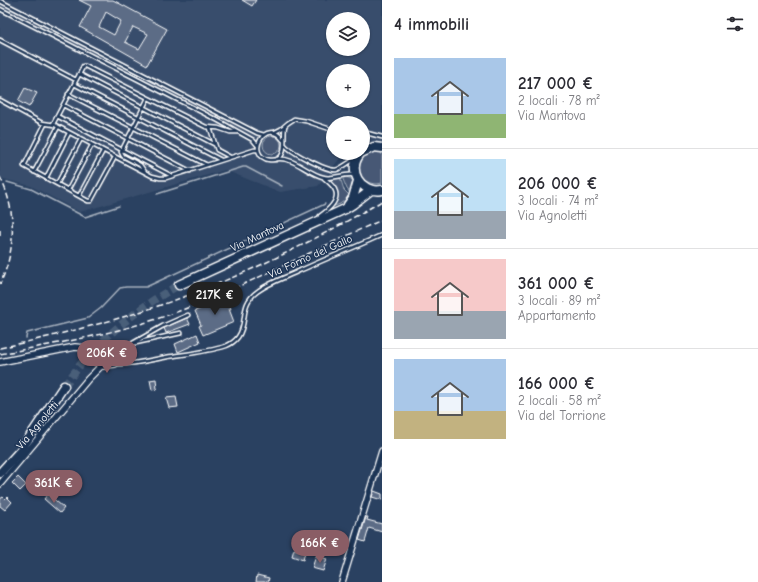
<!DOCTYPE html>
<html lang="it">
<head>
<meta charset="utf-8">
<style>
  :root { --surface:#fff; --page:#f2f2f3; --text:#2b2b33; --muted:#7c7c81; --line:#e1e1e2; --accent:#8a5d65 }
  body { margin:0; font-family:"Comic Neue",sans-serif; background:var(--page); color:var(--text); height:100vh; display:flex; flex-direction:column; font-size:15px; white-space:nowrap }
  * { box-sizing:border-box; margin:0 }
  p { font-size:13px; color:var(--muted) }
  .icon { flex:none; width:22px; height:22px; fill:none; stroke:currentColor; stroke-width:2; stroke-linecap:round; stroke-linejoin:round }
  .map { position:relative; flex:1; overflow:hidden }
  .panel { display:flex; flex-direction:column; background:var(--surface); width:376px }
  .panel>* { flex:none }
  .controls { position:absolute; left:326px; top:12px; display:grid; gap:8px }
  .controls a { display:grid; place-items:center; width:44px; height:44px; border-radius:50%; background:var(--surface); box-shadow:0 1px 3px #0004; font-size:20px }
  .price { position:absolute; translate:-50% -34px; padding:0 9px; border-radius:14px; background:var(--accent); color:#fff; font-size:13px; line-height:26px; filter:drop-shadow(0 1px 2px #0008) }
  .price::after { content:''; position:absolute; left:50%; top:24px; width:12px; height:9px; margin-left:-6px; background:inherit; clip-path:polygon(0 0,100% 0,50% 100%) }
  .price.on { background:#222; color:#fff }
  ul { padding:0; list-style:none }
  li { display:flex; align-items:center; gap:12px; height:100px; padding:0 12px }
  li+li { border-top:1px solid var(--line) }
  li span { display:grid; place-items:center; flex:none; width:112px; height:80px; border-radius:0px; color:#555 }
  li>.icon { margin-inline-start:auto }
  span .icon { width:48px; height:48px; fill:#fffc; stroke-width:1 }
  li b { font-size:17px }
  h2 { display:flex; justify-content:space-between; align-items:center; height:48px; padding:0 12px; font-size:17px }
  main { display:flex; flex:1; min-height:0 }
  .map>svg:first-child { display:block }
  .built { fill:#394e6c; fill-rule:evenodd }
  .green { fill:#465975; stroke:#a2acba }
  .lines { fill:none; stroke-linecap:round; stroke-linejoin:round }
  .stream { stroke:#a7b1be; stroke-width:1.5 }
  .building { fill:#5b6c86; stroke:#fff; fill-rule:evenodd }
  .primary-tunnel { stroke:#4a5e79; stroke-width:8; stroke-dasharray:8 4; stroke-linecap:butt }
  .service-casing { stroke:#fff; stroke-width:5.5 }
  .minor-casing { stroke:#fff; stroke-width:8 }
  .primary-casing { stroke:#fff; stroke-width:11 }
  .service { stroke:#1d3557; stroke-width:2.5 }
  .minor { stroke:#1d3557; stroke-width:5.5 }
  .primary { stroke:#1d3557; stroke-width:8 }
  .rail { stroke:#fff; stroke-width:1.5; stroke-dasharray:6 3; stroke-linecap:butt }
  .labels { text-anchor:middle; stroke-width:3; stroke-linejoin:round; paint-order:stroke }
  .street-label { font-size:11px; fill:#fff; stroke:#1d3557 }
</style>
</head>
<body>
<main>
<div class="map">
<svg width="382" height="582" viewBox="0 0 382 582">
  <rect width="100%" height="100%" fill="#2a4161"/>
  <filter id="ink" filterUnits="userSpaceOnUse"><feTurbulence type="fractalNoise" baseFrequency=".025" numOctaves="2"/><feDisplacementMap in="SourceGraphic" scale="8" xChannelSelector="R" yChannelSelector="G"/><feConvolveMatrix kernelMatrix="1 2 1 2 8 2 1 2 1" color-interpolation-filters="sRGB"/></filter>
  <g filter="url(#ink)">
    <!-- built -->
    <path class="built" d="M0,0h382v142l-19,6v-25h-30v30h11l-26,33 -38,6 -55,-22 -145,42 -49,-26 -31,-8zM333,19h30v30h-30zM333,71h30v30h-30z"/>
    <!-- green -->
    <path class="green" d="M263 145a9 9 0 1 1 18 0a9 9 0 1 1-18 0Z
      M373,151l9,1v31c-16,5 -32,-12 -20,-26 3,-3 7,-4 11,-6z
      M340,177l4,13 6,6 -10,8 -8,3c8,-11 4,-21 -6,-28h5z
      M342,177c14,0 12,7 9,17l-4,-5z"/>
    <g class="lines">
      <!-- stream -->
      <path class="stream" d="M7,182l24,7 54,28 34,-11
        M157,194l86,-27h3l36,19
        M26,338l1,-5 61,-15 13,-10 19,-20 6,-1h20l179,-83"/>
    </g>
    <!-- building -->
    <path class="building" d="M79,0h34l54,29 -20,36 -67,-38 11,-21zM106,12l15,9 -7,14 -15,-8zM133,27l15,7 -9,15 -14,-7z
      M242,0h14l-4,6z
      M25,88l12,5 -8,14 -11,-6z
      M227,298l4,11h-2l5,13 -31,13 -4,-9 2,-1 -6,-14z
      M187,318l3,6 -24,9 -2,-5z
      M197,334l3,8 -22,10 -3,-8z
      M156,379l1,10 -5,1 -2,-10z
      M176,397l2,10 -9,1 -3,-10z
      M18,477l8,8 -6,6 -8,-8z
      M374,491l8,3v6l-10,-3z
      M48,494l16,14 -4,5 -16,-14z
      M3,497l2,2 2,-2 5,5 -7,8 -5,-4v-7z
      M366,517h2l-1,3 15,4v8l-13,-4 -4,14 -6,-2z
      M294,549l11,3 -2,8 -11,-4z
      M316,556l11,3 -4,12 -11,-3z
      M257,575l12,3 -1,4h-12z"/>
    <g class="lines">
      <!-- primary-tunnel -->
      <path class="primary-tunnel" d="M64,386c9,-11 16,-22 25,-31 26,-28 57,-52 90,-70"/>
      <!-- service casing -->
      <g class="service-casing">
        <path id="service" d="M0,1l257,132 7,2
          M0,9l217,111 36,20 5,6
          M0,40l76,40
          M79,74l135,70
          M74,84l147,76
          M68,94l139,71
          M0,100l42,23 13,2 97,51 8,2h6l88,-28h4
          M63,105l127,66
          M57,116l115,60
          M45,124l-21,42 64,35h3l24,-44
          M53,124l29,-55 1,-3h2l121,61 12,1 12,4h7
          M210,128l7,22 13,7
          M363,132l19,5
          M273,133l8,-4 7,-6 6,-4 12,2 27,9
          M283,140c-17,-24 -39,16 -13,20 20,2 12,-23 15,-34
          M285,145c6,7 41,26 51,25 6,-2 13,-8 19,-11
          M277,159c17,-2 30,14 46,18 10,3 21,-4 31,-2
          M34,172l24,-45
          M145,172l-5,-7 -17,-9 -2,-4 27,-54
          M46,178l23,-45
          M57,184l24,-45
          M68,190l24,-45
          M79,196l24,-45
          M320,216c7,-5 20,-16 15,-26 -2,-5 -8,-9 -11,-12
          M133,343l30,-17 25,-11
          M113,348l68,-15
          M116,364c17,1 34,-4 51,-7 19,-3 40,-5 59,-11 5,-2 9,-5 12,-9 11,-15 0,-32 20,-46 12,-9 29,-14 43,-21 27,-12 54,-23 81,-35"/>
      </g>
      <!-- minor casing -->
      <g class="minor-casing">
        <path id="minor" d="M102,353l10,-5
          M0,362l75,-15 10,1 12,6h9l3,6 -4,6h-5l-4,-4 1,-6 3,-3
          M107,365l8,-1
          M0,484l88,-105 13,-13
          M342,582l40,-131"/>
      </g>
      <!-- primary casing -->
      <g class="primary-casing">
        <path id="primary" d="M363,152l11,-5 8,1
          M361,153c-15,16 -1,41 21,37
          M348,205l5,-7 5,-17
          M179,285l166,-76 8,-5 18,-14
          M0,473l21,-23 43,-64"/>
      </g>
      <!-- service -->
      <use href="#service" class="service"/>
      <!-- minor -->
      <use href="#minor" class="minor"/>
      <!-- primary -->
      <use href="#primary" class="primary"/>
      <!-- rail -->
      <path class="rail" d="M0,177c17,34 16,73 0,107
        M0,230v6
        M0,348c49,-11 98,-23 146,-38 83,-27 162,-65 236,-109
        M0,354c58,-11 116,-20 171,-40 73,-26 140,-64 211,-94"/>
    </g>
  </g>
  <g class="labels">
    <!-- street labels -->
    <g class="street-label">
      <text transform="translate(257 236) rotate(-25)" y="4">Via Mantova</text>
      <text transform="translate(310 256) rotate(-24)" y="4">Via Forno del Gallo</text>
      <text transform="translate(37 425) rotate(-50)" y="4">Via Agnoletti</text>
    </g>
  </g>
</svg>
<div class="controls">
<a><svg class="icon" aria-label="layers" viewBox="0 0 24 24"><path d="M12 4l9 5-9 5-9-5zM3 14l9 5 9-5"/></svg></a>
<a>+</a>
<a>−</a>
</div>
<b class="price on" style="left:215px;top:316px">217K €</b>
<b class="price" style="left:107px;top:374px">206K €</b>
<b class="price" style="left:54px;top:504px">361K €</b>
<b class="price" style="left:320px;top:564px">166K €</b>
</div>
<section class="panel">
<h2>4 immobili<svg class="icon" aria-label="filters" viewBox="0 0 24 24"><path d="M4 7h16M4 17h16"/><circle cx="9" cy="7" r="2"/><circle cx="15" cy="17" r="2"/></svg></h2>
<ul>
<li><span style="background:linear-gradient(#a9c7e8 70%,#8fb573 0)"><svg class="icon" aria-label="home" viewBox="0 0 24 24"><path d="M3 11l9-7 9 7M6 9v11h12V9"/></svg></span><div><b>217 000 €</b><p>2 locali · 78 m²</p><p>Via Mantova</p></div></li>
<li><span style="background:linear-gradient(#bfe0f5 65%,#9aa5b1 0)"><svg class="icon" aria-label="home" viewBox="0 0 24 24"><path d="M3 11l9-7 9 7M6 9v11h12V9"/></svg></span><div><b>206 000 €</b><p>3 locali · 74 m²</p><p>Via Agnoletti</p></div></li>
<li><span style="background:linear-gradient(#f6c9c9 65%,#9aa5b1 0)"><svg class="icon" aria-label="home" viewBox="0 0 24 24"><path d="M3 11l9-7 9 7M6 9v11h12V9"/></svg></span><div><b>361 000 €</b><p>3 locali · 89 m²</p><p>Appartamento</p></div></li>
<li><span style="background:linear-gradient(#a9c7e8 65%,#c2b280 0)"><svg class="icon" aria-label="home" viewBox="0 0 24 24"><path d="M3 11l9-7 9 7M6 9v11h12V9"/></svg></span><div><b>166 000 €</b><p>2 locali · 58 m²</p><p>Via del Torrione</p></div></li>
</ul>
</section>
</main>
</body>
</html>
